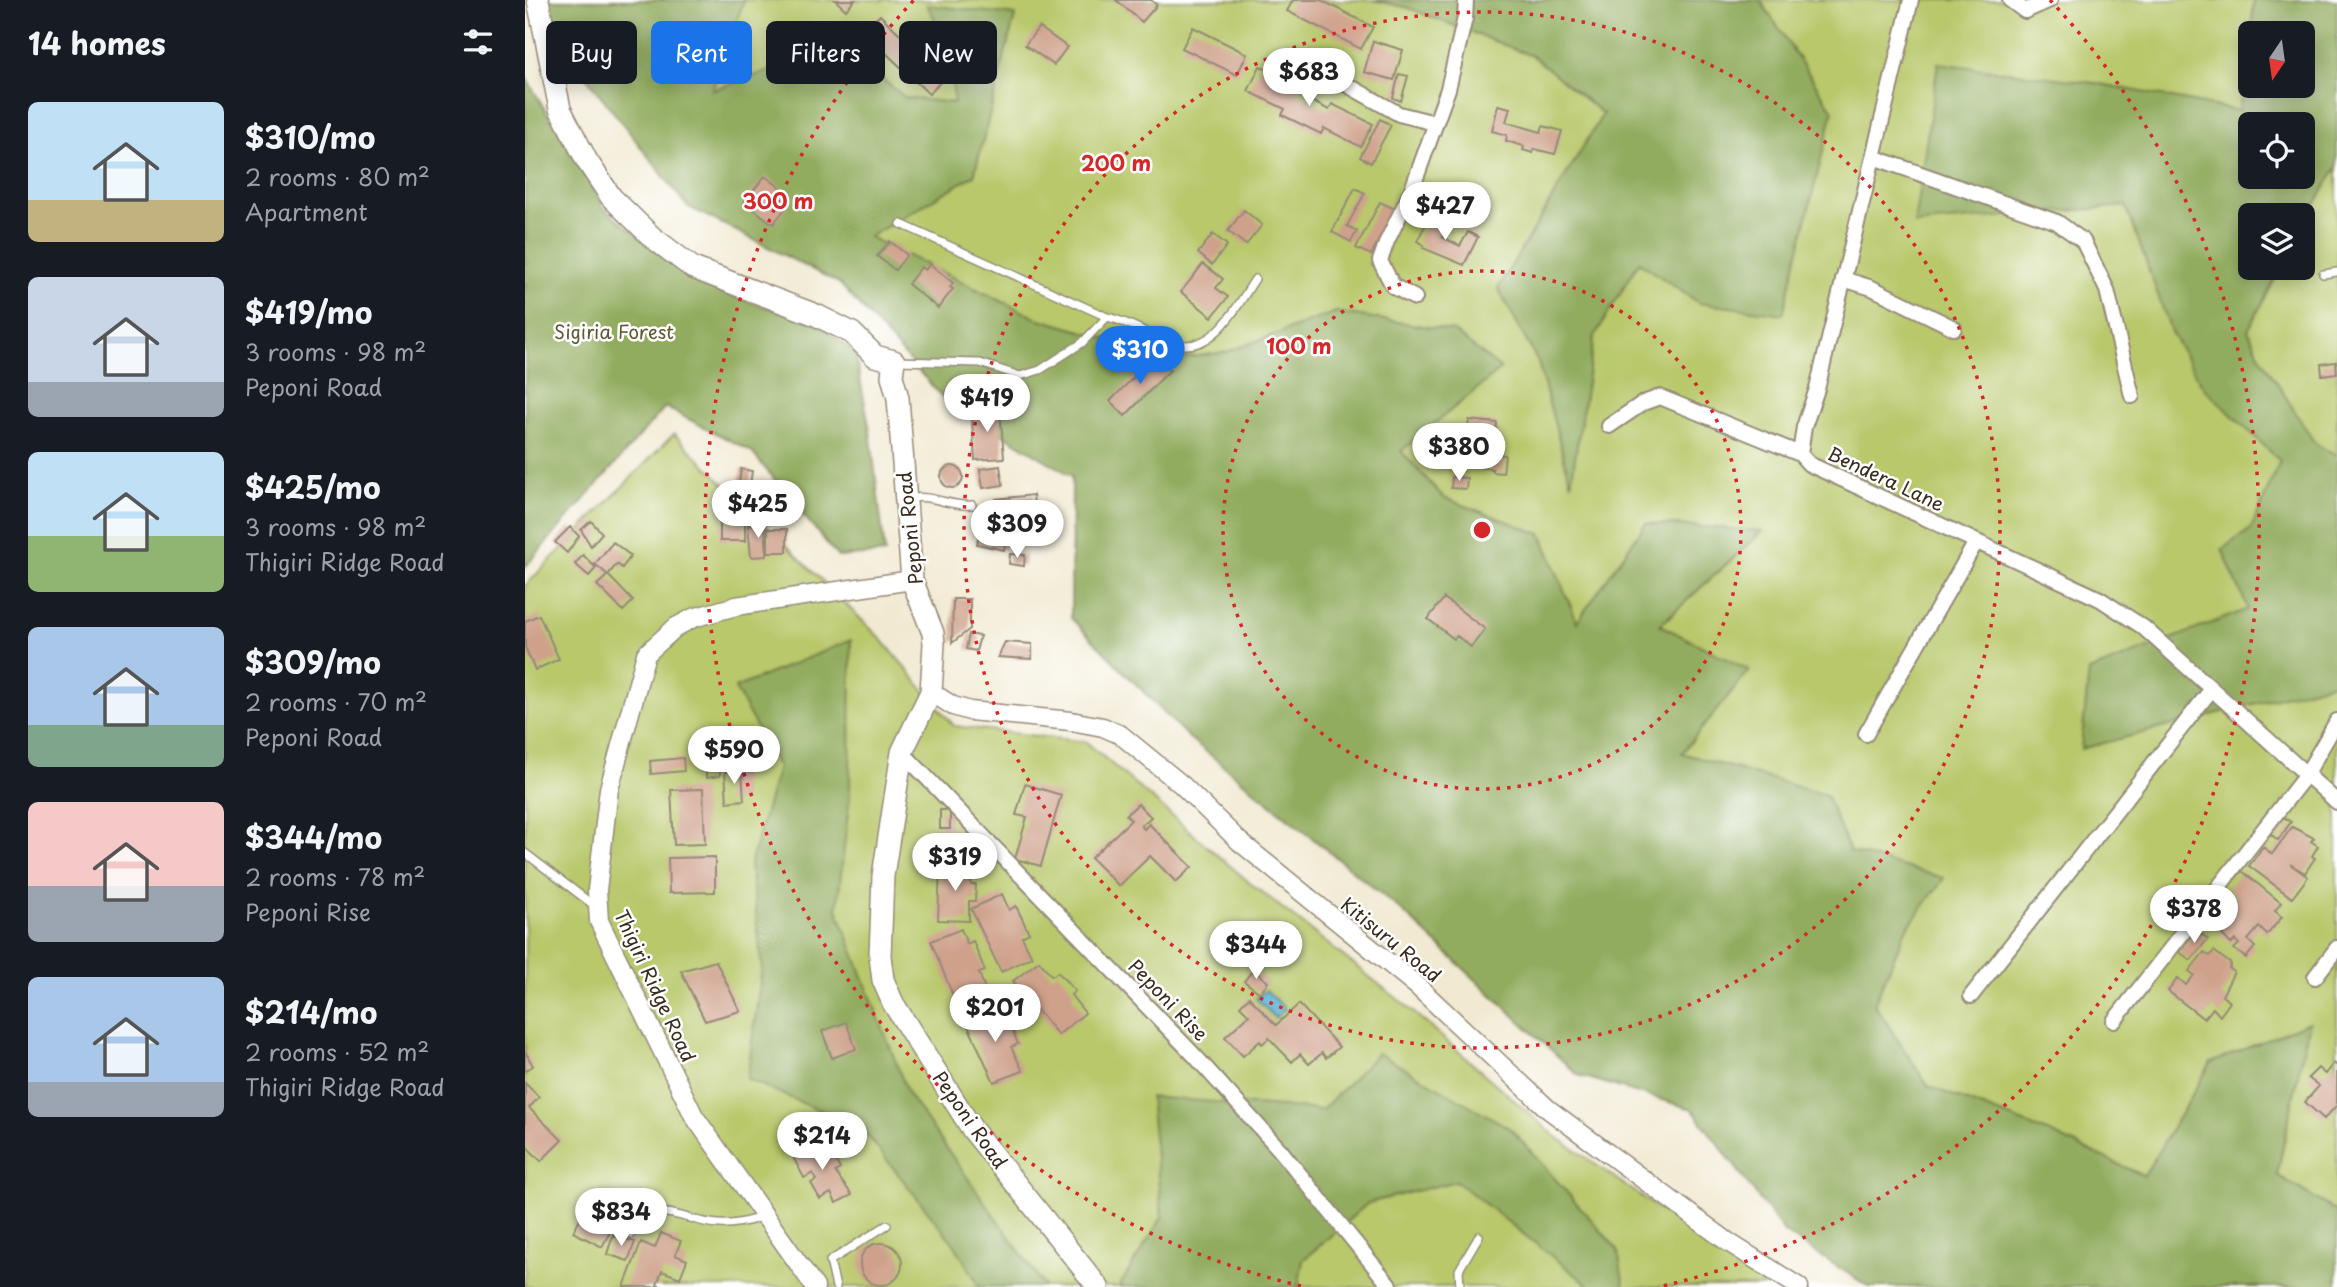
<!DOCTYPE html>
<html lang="en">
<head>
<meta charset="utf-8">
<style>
  :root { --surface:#171b24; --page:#20242c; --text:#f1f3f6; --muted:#9ea1a6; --accent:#1a73e8 }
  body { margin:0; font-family:"Playpen Sans",sans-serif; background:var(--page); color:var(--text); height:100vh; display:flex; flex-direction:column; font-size:26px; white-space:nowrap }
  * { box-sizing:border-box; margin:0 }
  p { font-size:23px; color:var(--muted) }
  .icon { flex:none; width:38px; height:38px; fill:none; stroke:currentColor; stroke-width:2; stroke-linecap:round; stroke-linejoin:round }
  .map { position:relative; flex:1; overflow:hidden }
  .sheet { display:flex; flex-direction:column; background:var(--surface); width:525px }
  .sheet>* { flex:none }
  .banner { position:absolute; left:21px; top:21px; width:665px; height:63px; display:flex; gap:14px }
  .needle { width:46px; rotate:193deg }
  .fabs { position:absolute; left:1713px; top:21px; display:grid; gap:14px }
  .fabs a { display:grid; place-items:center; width:77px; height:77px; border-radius:10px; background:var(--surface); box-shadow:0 4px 18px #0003; font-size:35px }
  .price { position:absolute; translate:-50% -60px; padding:0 16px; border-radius:24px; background:#fff; color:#222; font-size:23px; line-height:46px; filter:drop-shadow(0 2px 4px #0008) }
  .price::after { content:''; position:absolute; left:50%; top:42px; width:21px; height:16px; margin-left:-10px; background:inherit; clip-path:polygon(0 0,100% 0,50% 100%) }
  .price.active { background:var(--accent); color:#fff }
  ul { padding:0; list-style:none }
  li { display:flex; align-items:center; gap:21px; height:175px; padding:0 28px }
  li span { display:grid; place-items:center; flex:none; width:196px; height:140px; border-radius:10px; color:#555 }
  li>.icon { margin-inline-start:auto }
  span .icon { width:84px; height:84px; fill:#fffc; stroke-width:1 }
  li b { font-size:30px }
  h2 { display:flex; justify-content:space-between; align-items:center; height:84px; padding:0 28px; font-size:30px }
  .chip { padding:0 24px; border-radius:10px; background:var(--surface); box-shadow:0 4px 18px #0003; font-size:24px; line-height:63px }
  .chip.active { background:var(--accent); color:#fff }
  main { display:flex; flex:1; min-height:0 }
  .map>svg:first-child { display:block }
  .green { fill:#b8c86a; stroke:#7a7944; stroke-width:2; fill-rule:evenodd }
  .forest { fill:#92ac5e; stroke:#666b3e; stroke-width:2; fill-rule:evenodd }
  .water { fill:#58b2d5; stroke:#4a6e7a; stroke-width:2 }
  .building { fill:#cfa18b }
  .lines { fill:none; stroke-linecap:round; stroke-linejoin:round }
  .service-casing { stroke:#968a78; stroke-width:10 }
  .minor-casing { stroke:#968a78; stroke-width:18 }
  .tertiary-casing { stroke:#968a78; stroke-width:21 }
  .primary-casing { stroke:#968a78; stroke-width:24 }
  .service { stroke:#fff; stroke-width:7 }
  .minor { stroke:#fff; stroke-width:14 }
  .tertiary { stroke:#fff; stroke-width:18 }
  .primary { stroke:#fff; stroke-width:21 }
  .ring { fill:none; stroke:#d62828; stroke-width:3.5; stroke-dasharray:3.5 7 }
  .labels { text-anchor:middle; stroke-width:5; stroke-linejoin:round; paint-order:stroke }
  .park-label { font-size:19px; fill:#605935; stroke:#fff }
  .street-label { font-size:19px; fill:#3b2a1e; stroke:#fff }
  .centre { fill:#d62828; stroke:#fff; stroke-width:3.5 }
  .ring-label { font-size:21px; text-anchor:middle; font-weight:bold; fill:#d62828; stroke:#fff; stroke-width:5; stroke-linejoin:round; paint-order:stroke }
</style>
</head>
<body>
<main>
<section class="sheet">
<h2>14 homes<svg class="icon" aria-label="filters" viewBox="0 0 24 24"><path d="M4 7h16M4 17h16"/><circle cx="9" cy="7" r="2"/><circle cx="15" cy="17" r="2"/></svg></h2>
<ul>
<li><span style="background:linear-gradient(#bfe0f5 70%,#c2b280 0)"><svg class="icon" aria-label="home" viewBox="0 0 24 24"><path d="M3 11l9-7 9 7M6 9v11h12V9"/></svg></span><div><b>$310/mo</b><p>2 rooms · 80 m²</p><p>Apartment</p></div></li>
<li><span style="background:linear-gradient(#c9d6e8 75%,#9aa5b1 0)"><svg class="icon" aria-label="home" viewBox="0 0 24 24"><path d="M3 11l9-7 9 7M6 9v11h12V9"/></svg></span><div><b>$419/mo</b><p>3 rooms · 98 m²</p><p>Peponi Road</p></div></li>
<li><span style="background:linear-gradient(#bfe0f5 60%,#8fb573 0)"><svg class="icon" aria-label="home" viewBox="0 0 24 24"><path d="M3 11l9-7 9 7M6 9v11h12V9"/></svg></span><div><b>$425/mo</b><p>3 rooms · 98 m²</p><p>Thigiri Ridge Road</p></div></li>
<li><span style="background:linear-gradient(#a9c7e8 70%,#7fa58c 0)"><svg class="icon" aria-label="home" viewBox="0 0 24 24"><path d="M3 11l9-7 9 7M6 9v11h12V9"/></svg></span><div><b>$309/mo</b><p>2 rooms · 70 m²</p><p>Peponi Road</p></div></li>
<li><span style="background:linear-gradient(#f6c9c9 60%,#9aa5b1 0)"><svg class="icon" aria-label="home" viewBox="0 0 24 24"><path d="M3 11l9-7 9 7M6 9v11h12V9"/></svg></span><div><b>$344/mo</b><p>2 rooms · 78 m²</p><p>Peponi Rise</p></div></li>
<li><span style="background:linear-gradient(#a9c7e8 75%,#9aa5b1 0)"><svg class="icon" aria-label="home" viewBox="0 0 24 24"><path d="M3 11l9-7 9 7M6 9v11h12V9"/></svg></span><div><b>$214/mo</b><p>2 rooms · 52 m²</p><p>Thigiri Ridge Road</p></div></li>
</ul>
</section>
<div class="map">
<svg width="1812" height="1287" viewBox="0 0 1812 1287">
  <rect width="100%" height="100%" fill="#fff"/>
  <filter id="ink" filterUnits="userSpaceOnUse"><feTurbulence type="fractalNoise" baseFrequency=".0143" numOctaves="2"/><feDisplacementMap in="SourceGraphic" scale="14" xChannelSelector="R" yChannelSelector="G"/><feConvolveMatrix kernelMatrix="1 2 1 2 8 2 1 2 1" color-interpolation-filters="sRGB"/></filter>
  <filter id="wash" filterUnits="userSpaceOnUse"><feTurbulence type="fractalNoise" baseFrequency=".00686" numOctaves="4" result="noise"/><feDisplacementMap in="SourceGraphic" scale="28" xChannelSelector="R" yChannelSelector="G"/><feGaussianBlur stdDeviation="1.57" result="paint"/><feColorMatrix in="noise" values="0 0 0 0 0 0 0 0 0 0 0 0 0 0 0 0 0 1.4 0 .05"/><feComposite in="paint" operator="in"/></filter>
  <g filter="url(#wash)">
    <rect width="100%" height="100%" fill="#f1e9d1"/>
    <!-- green -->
    <path class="green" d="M219,0h630l35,8 124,48 70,58 -105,174 40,74 33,121 23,-146 45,-75 60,41 134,-192 -73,-111h577v1212l-60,-37 32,-152 -98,40 -67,113 -92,-42 -124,-48 -54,-82 31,-73 38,-53 -93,-26 -25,-57 -144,-41 -21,-129 102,-93 -116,-9 -69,99 -36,-88 -97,-36 -43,-47 99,-82 -47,-37 -117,-20 -109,40 -50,7 -141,-41 -167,-81 105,-62 41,-160 -87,-9 22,41 5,56 -49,-5 -65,-51 -130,44zM1726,33h52v53h-52zM1726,124h52v53h-52zM1726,215h52v53h-52z
      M149,434l209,207 71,85 132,16 164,141 154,121 150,131 215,152h-1244v-701z"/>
    <!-- forest -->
    <path class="forest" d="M1,0h218l-32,90 129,-43 65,51 48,5 -4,-56 -23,-42 88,10 -41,160 -105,62 167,81 141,41 50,-7 109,-40 117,19 48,38 -100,82 43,47 97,36 36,88 69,-99 116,8 -102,94 89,45 -67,83 144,42 24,57 94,26 -39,53 -31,73 54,82 124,48 92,42 67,-113 98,-41 -32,153 60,37v75h-468l-85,-55 -92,-123 -114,-34 -176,-164 -215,-175 -116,-118 1,-142 -128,-77 -105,-116 -152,-77z
      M849,0h386l73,111 -50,203 -84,-11 -60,-41 -45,75 -23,147 -33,-122 -40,-74 105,-174 -70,-58 -124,-48z
      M1729,0h83v167l-34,58v-10h-52v53h30l-33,62 11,24 55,88 23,15v225l-256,67 8,-78 159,-62 -26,-60 29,-20 29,-68 -77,-74 -31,-53 -46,-128 -212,18 24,-161 157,20 144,28 11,-72 1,47h52v-53h-52zM1726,124h52v53h-52z
      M0,76l79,132 97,78 115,37 39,29 15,79 15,122 -47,4 -87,-106 -86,-44 -140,160z
      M326,640l-1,155 -13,114 71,185 137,193h-65l-26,-43 -92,-115 -115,-50 15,-112 -12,-102 28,-98 -43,-79z
      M853,1053l133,76 107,121 6,37h-33l-135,-106 -88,22 -65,57 -5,27h-179l43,-70 -12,-120 172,13z"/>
    <!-- water -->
    <path class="water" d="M741,990l19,19 -10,9 -19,-20z"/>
    <g id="blocks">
      <!-- building -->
      <path class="building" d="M310,0h20l-9,10z
        M591,0h35l6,5 -15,17z
        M768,0h28l52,27 -12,22 -74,-38z
        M355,15l65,62 -16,17 -65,-62z
        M514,27l28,20 -13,18 -29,-20z
        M668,27l54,27 -10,21 -55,-27z
        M271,35l13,12 -27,28 -12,-12z
        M848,41l30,9 -9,30 -30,-8z
        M735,66l41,20 -4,8 32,16 3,-6 41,20 -12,23 -37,-19 -3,6 -39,-19 3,-6 -37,-18z
        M874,74l9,2 -7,25 -8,-3z
        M973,105l12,3 -4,14 35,10 2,-6 19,5 -7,23 -21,-5 -1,4 -10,-3 1,-4 -18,-5 1,-6 -15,-4z
        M855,119l11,6 -20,38 -11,-6z
        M240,176l25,19 -6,8 4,2 -15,19 -29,-22z
        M830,188l10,5 -18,33 10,5 -6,11 -19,-10z
        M855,202l15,7 -24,46 -15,-7z
        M719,210l18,15 -16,20 -18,-14z
        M905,216l19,9 -7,12 18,9 8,-14 10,5 -14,28 -41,-17 1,-3 -7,-4z
        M688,234l14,11 -15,20 -14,-12z
        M365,241l17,14 -12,15 -18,-14z
        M405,264l23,19 -3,4 3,2 -15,19 -30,-24 13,-17 4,3z
        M678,264l20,15 -7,9 12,9 -16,20 -31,-25z
        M630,356l15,14 -45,46 -15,-15z
        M1811,362l1,11 -15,2 -1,-11z
        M475,408l4,50 -29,2 -4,-50z
        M944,420l28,3 -3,30 11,2 -2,18 -10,-1v-3l-30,-4z
        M475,466l3,19 -20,3 -3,-19z
        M416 477a11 11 0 1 1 22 0a11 11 0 1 1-22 0Z
        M216,469l11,2 -2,14 -11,-2z
        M927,477l15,1 -1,11 -15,-1z
        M210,485l19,3 -3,27 -20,-3z
        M508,495l3,27 -4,10 -20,-8 -14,-13 -2,-12z
        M457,519l28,5 -6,26 -27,-6z
        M66,521l11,12 -11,13 -10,-16z
        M195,523h25v18h-25z
        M240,524l2,32 -16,1 -3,-32z
        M45,527l9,9 -12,17 -12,-11z
        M243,529h19v23h-19z
        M88,542l18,14 -9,12 -5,-4 -9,11 -13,-11z
        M485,554l15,1 -1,11 -15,-2z
        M58,555l13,13 -7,8 -14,-12z
        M83,575l25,26 -10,10 -26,-26z
        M919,598l41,31 -14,18 -14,-11 -3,3 -26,-20z
        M428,599h17v30l-18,14z
        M14,615l20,44 -24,11 -10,-23v-26z
        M444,634l11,2 -4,15 -10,-2z
        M480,642l27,2v15l-34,-2z
        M158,758l1,13 -33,3 -1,-13z
        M194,763l1,13 -14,2v-14z
        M217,771l2,29 -17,2 -2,-30z
        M500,784l36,11 -20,71 -26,-7 12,-42 -11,-2z
        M178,789l2,55 -31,1 -3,-55z
        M613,804l13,13 -10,9 3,3 5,-5 43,43 -16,15 -26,-26 -31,30 -28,-28 40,-38 -5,-5z
        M415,810h10v19h-10z
        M1755,815l11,7 -13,18 -10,-8z
        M1767,827l22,11 -3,3 7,5 -6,10 3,2 -10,15 -15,-9 18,13 -16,21 -43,-32 14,-19 9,7z
        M190,857v35l-46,1 -1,-35z
        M415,865l31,1v19h5l-1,16h-6v20l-31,-1z
        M1717,871l39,32 -6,8 7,6 -15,18 -8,-8 -11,13 7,7 -9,11 -12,-9 5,-5 -4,-4 -4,4 -20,-21 -4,6 -10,-7 11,-16 11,7 16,-18 -8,-7z
        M477,894l7,16 7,-4 13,27 -7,4 10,20 -31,15 -30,-63z
        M436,929l6,15 6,-3 12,30 -6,2 9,24 -30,11 -27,-67z
        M1671,930l12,9 -17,21 -12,-8z
        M1689,951l17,13 -2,4 5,4 -12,24 8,6 -10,14 -7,-8 -9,11 -36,-28 10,-13 8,7 8,-10 -5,-4 15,-19 6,4z
        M191,961l24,50 -35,10 -24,-50z
        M514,961l13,15 6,-4 17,19 -4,4 14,18 -27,22 -45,-54z
        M728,970l15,12 -8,11 -16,-12z
        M724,997l27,28 23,-21 40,43 -13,11 -4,-5 -13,11 -9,-10 -8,8 -23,-24 -7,6 -2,-3 -17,15 -18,-19 24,-22 -9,-9z
        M469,1007l7,16 7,-3 10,24 -7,3 12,24 -29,11 -29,-63z
        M321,1022l10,27 -24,9 -10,-27z
        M0,1051l8,15 -8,5z
        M1809,1063l3,3v39l-13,14 -19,-17 14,-16 -11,-8 10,-10 7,6z
        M0,1083l14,14 -10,11 33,32 -21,21 -16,-16z
        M286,1142l4,6 5,-3 7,12 5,-3 8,15 -5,3 17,23 -16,8 -5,-10 -11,6 -9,-16 5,-3 -3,-7 -9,5 -10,-19 6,-3 -3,-6z
        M56,1217l29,15 -8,15 -29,-15z
        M136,1233l20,8 -6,14 12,5 -7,18 -18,-7 -5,14 5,2h-38l17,-45 14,6z
        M88,1235l22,7 -7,19 -21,-7z
        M335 1264a21 21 0 1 1 42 0a21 21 0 1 1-42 0Z"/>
    </g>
  </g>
  <g filter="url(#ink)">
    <use href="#blocks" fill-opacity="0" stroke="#968a78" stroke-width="2"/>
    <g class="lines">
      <!-- service casing -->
      <g class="service-casing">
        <path id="service" d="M376,224l206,93
          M1798,274l14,-2
          M370,361l85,2 40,13 20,-6 42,-27 25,-26c24,5 46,21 70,27 38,9 61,-40 78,-65
          M383,499c23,-6 41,8 64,6
          M0,853l71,54
          M106,1234c17,-41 55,-11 88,-10 15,1 29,-3 44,-7
          M311,1287l-6,-26 57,-36
          M935,1287l-1,-17 20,-34"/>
      </g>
      <!-- minor casing -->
      <g class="minor-casing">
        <path id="minor" d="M1386,0l-94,389 -13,38 -4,27 9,10 291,135 43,28 194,175
          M1485,0l15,11 25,-11
          M783,63l91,51 36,9
          M1348,157l184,65 26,19 24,49 25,106
          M1318,279l29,9 82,40
          M890,298l-22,-12 -13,-25 7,-20 24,-49 37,-103 17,-71 1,-18
          M1084,426l34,-23 17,-6 140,57
          M1341,734l110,-192
          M377,752l293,304 85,94 111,137
          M1790,977l22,-29
          M1446,996l240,-306
          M1589,1021l192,-246 31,-54"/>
      </g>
      <!-- tertiary casing -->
      <g class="tertiary-casing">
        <path id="tertiary" d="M406,692l22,14 17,5 101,10 32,6 18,8 61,50 58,57 176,143 132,124 180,133 71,45
          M290,1287l-121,-171 -95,-195 -2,-31 12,-101 37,-135 30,-27 17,-9 43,-12 176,-26"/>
      </g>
      <!-- primary casing -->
      <g class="primary-casing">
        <path id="primary" d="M13,0l22,109 27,52 24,36 41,40 41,31 123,47 36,18 23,23 19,5 -2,15 6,22 14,182 21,53 1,11 -3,48 -29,60 -19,124 -3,80 3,24 10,23 79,126 126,158"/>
      </g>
      <!-- service -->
      <use href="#service" class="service"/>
      <!-- minor -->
      <use href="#minor" class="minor"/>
      <!-- tertiary -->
      <use href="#tertiary" class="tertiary"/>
      <!-- primary -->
      <use href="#primary" class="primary"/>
    </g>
  </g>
  <!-- distance rings -->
  <g class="ring">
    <circle cx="957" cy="530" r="259"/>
    <circle cx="957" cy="530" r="518"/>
    <path d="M776 1286A777 777 0 0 1 389 0M1525 0A777 777 0 0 1 1138 1286"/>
  </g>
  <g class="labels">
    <!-- park labels -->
    <g class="park-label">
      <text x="89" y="339">Sigiria Forest</text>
    </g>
    <!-- street labels -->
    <g class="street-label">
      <text transform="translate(1361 479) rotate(25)" y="7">Bendera Lane</text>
      <text transform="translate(385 528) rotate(-96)" y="7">Peponi Road</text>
      <text transform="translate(866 940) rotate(39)" y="7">Kitisuru Road</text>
      <text transform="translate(130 986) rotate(65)" y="7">Thigiri Ridge Road</text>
      <text transform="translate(643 1000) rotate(46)" y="7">Peponi Rise</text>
      <text transform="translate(445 1120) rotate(55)" y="7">Peponi Road</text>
    </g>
  </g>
  <circle cx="957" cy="530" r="10" class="centre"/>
  <g class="ring-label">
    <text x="591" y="171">200 m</text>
    <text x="253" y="209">300 m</text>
    <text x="774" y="354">100 m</text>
  </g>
</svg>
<div class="fabs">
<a><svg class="needle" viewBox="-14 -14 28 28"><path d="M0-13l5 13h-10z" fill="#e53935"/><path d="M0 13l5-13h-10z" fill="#9ea1a6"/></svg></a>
<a><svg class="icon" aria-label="locate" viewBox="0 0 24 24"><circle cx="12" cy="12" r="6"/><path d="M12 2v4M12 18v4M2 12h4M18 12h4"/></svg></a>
<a><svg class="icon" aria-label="layers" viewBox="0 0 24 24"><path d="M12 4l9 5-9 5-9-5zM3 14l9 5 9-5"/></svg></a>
</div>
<b class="price" style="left:784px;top:108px">$683</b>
<b class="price" style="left:920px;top:242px">$427</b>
<b class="price active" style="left:615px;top:386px">$310</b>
<b class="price" style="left:462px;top:434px">$419</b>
<b class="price" style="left:934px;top:483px">$380</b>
<b class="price" style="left:233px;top:540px">$425</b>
<b class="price" style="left:492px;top:560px">$309</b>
<b class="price" style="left:209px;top:786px">$590</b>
<b class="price" style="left:430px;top:893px">$319</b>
<b class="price" style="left:1669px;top:945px">$378</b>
<b class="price" style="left:731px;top:981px">$344</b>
<b class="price" style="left:470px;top:1044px">$201</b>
<b class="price" style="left:297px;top:1172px">$214</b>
<b class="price" style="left:96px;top:1248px">$834</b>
<div class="banner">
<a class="chip">Buy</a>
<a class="chip active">Rent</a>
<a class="chip">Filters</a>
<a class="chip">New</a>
</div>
</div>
</main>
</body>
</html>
